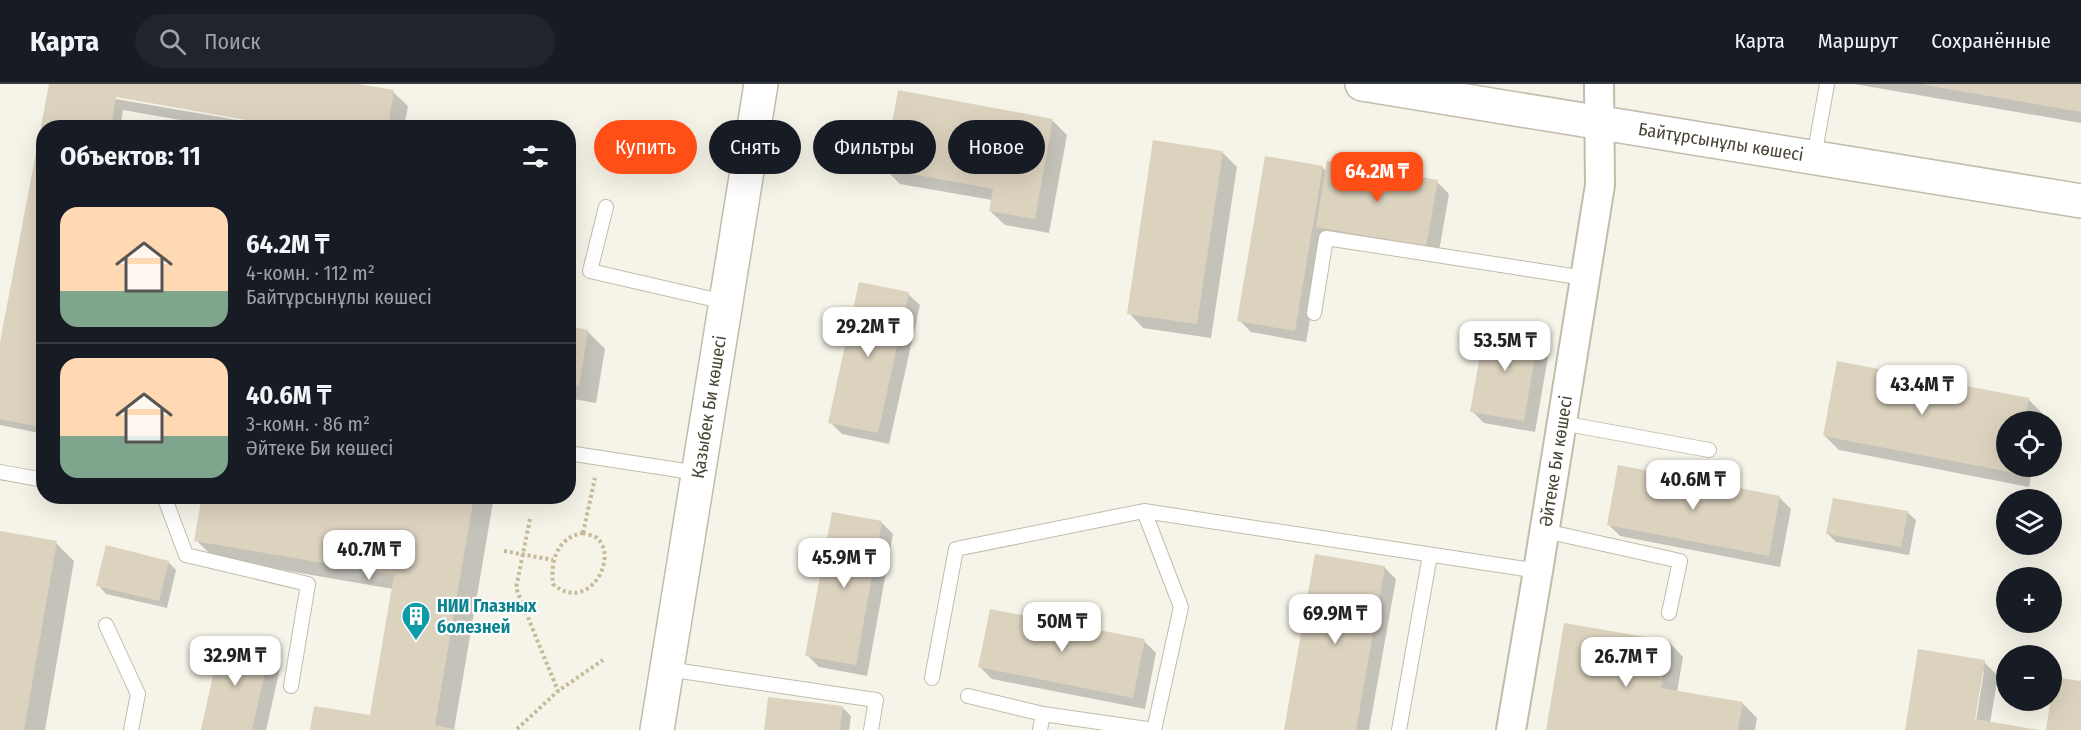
<!DOCTYPE html>
<html lang="ru">
<head>
<meta charset="utf-8">
<style>
  :root { --surface:#171b24; --page:#20242c; --text:#f1f3f6; --muted:#9ea1a6; --line:#363941; --accent:#ff4e16 }
  body { margin:0; font-family:"Fira Sans Condensed",sans-serif; background:var(--page); color:var(--text); height:100vh; display:flex; flex-direction:column; font-size:22px; white-space:nowrap }
  * { box-sizing:border-box; margin:0 }
  p { font-size:20px; color:var(--muted) }
  .icon { flex:none; width:33px; height:33px; fill:none; stroke:currentColor; stroke-width:2; stroke-linecap:round; stroke-linejoin:round }
  .map { position:relative; flex:1; overflow:hidden }
  .details { position:absolute; left:36px; top:36px; width:540px; height:384px; display:flex; flex-direction:column; background:var(--surface); border-radius:24px; box-shadow:0 6px 24px #0002 }
  .details>* { flex:none }
  .guide { position:absolute; left:594px; top:36px; width:570px; height:54px; display:flex; gap:12px }
  .controls { position:absolute; left:1996px; top:327px; display:grid; gap:12px }
  .controls a { display:grid; place-items:center; width:66px; height:66px; border-radius:50%; background:var(--surface); box-shadow:0 6px 24px #0002; font-size:30px }
  .price { position:absolute; translate:-50% -51px; padding:0 14px; border-radius:12px; background:#fff; color:#222; font-size:20px; line-height:39px; filter:drop-shadow(0 2px 3px #0008) }
  .price::after { content:''; position:absolute; left:50%; top:36px; width:18px; height:14px; margin-left:-9px; background:inherit; clip-path:polygon(0 0,100% 0,50% 100%) }
  .price.on { background:var(--accent); color:#fff }
  ul { padding:0; list-style:none }
  li { display:flex; align-items:center; gap:18px; height:150px; padding:0 24px }
  li+li { border-top:2px solid var(--line) }
  li span { display:grid; place-items:center; flex:none; width:168px; height:120px; border-radius:18px; color:#555 }
  li>.icon { margin-inline-start:auto }
  span .icon { width:72px; height:72px; fill:#fffc; stroke-width:1 }
  li b { font-size:26px }
  h2 { display:flex; justify-content:space-between; align-items:center; height:72px; padding:0 24px; font-size:26px }
  .tag { padding:0 21px; border-radius:27px; background:var(--surface); box-shadow:0 6px 24px #0002; font-size:21px; line-height:54px }
  .tag.on { background:var(--accent); color:#fff }
  header { display:flex; align-items:center; gap:36px; box-sizing:border-box; height:84px; padding:0 30px; background:var(--surface); border-bottom:2px solid var(--line) }
  header strong { font-size:28px }
  nav { display:flex; gap:33px; margin-inline-start:auto; font-size:21px }
  .search { width:420px; height:54px; background:var(--page); display:flex; align-items:center; gap:15px; box-sizing:border-box; padding:0 21px; border-radius:33px; color:var(--muted); font-size:22px }
  .map>svg:first-child { display:block }
  .shadow { fill:#0003; fill-rule:evenodd }
  .building { fill:#dcd3bf }
  .lines { fill:none; stroke-linecap:round; stroke-linejoin:round }
  .service-casing { stroke:#c2bcaa; stroke-width:16 }
  .minor-casing { stroke:#c2bcaa; stroke-width:32 }
  .tertiary-casing { stroke:#c2bcaa; stroke-width:36 }
  .path { stroke:#c6ba99; stroke-width:4; stroke-dasharray:3 3; stroke-linecap:butt }
  .service { stroke:#fff; stroke-width:14 }
  .minor { stroke:#fff; stroke-width:28 }
  .tertiary { stroke:#fff; stroke-width:33 }
  .labels { text-anchor:middle; stroke-width:4.5; stroke-linejoin:round; paint-order:stroke }
  .street-label { font-size:18px; fill:#4a4436; stroke:#fff }
  .culture-label { font-size:18px; font-weight:bold; fill:#0d838f; stroke:#fff; text-anchor:start }
</style>
</head>
<body>
<header>
<strong>Карта</strong>
<div class="search"><svg class="icon" aria-label="search" viewBox="0 0 24 24"><circle cx="10" cy="10" r="6"/><path d="M15 15l6 6"/></svg>Поиск</div>
<nav><a>Карта</a><a>Маршрут</a><a>Сохранённые</a></nav>
</header>
<div class="map">
<svg width="2081" height="646" viewBox="0 0 2081 646">
  <rect width="100%" height="100%" fill="#f6f3e8"/>
  <!-- shadow -->
  <path class="shadow" d="M50,0h299l44,8 15,14 -4,22h-104l-236,-41v3l219,38h-57l-103,-18 -3,18h-76v306l-44,-9v-75z
    M2081,0v39l-227,-39z
    M1052,36l15,15 -18,98 -44,-8 -15,-14 2,-11 -92,-16 -15,-15z
    M1222,68l15,15 -26,171 -68,-10 -14,-15z
    M1322,83l5,5 110,10 12,12 -11,63 -113,-23 -19,108 -55,-10 -12,-12z
    M908,210l12,11 -31,139 -47,-10 -12,-12z
    M568,244l19,3 18,18 -9,54 -28,-5z
    M1539,249l11,12 -15,87 -51,-9 -12,-12z
    M2028,315l15,15 -2,8h-34v44h26l-4,21 -190,-37 -15,-15z
    M409,412h85l-40,234h2h-145l60,-13 22,-128 -179,-31 -18,-18 212,-39z
    M1779,413l12,12 -11,58 -160,-31 -12,-12z
    M1907,428l9,8 -7,35 -73,-13 -8,-8z
    M881,438l12,12 -26,142 -48,-9 -12,-12z
    M0,448l56,11 18,18 -29,169h-45z
    M168,478l8,8 -9,38 -61,-14 -8,-9z
    M1384,483l12,12 -27,151h-84z
    M1144,557l12,12 -11,56 -153,-30 -12,-12z
    M1669,558l14,15 -6,35 65,11 15,15 -2,12h-207z
    M270,568l11,12 -15,66h-64z
    M1984,578l14,14 -8,47 48,7h-131zM1981,587h3l-9,56 -3,-1z
    M842,623l9,9 -2,14h-83z"/>
  <!-- building -->
  <path class="building" d="M49,0h309l36,6 -6,38h-97l-175,-31 -5,31h-67v300l-44,-9v-77z
    M1925,0h156v28l-156,-27z
    M898,6l155,29 -18,100 -46,-8 4,-22 -109,-20z
    M1153,56l70,11 -26,173 -70,-10z
    M1265,72l58,10 -28,165 -58,-10z
    M1327,77l111,19 -12,66 -110,-19z
    M859,198l50,10 -31,141 -50,-10z
    M1486,238l53,10 -15,89 -54,-9z
    M568,242l20,4 -9,56 -11,-2z
    M1837,277l192,37 -4,24h-18v44h9l-1,7 -192,-37z
    M1618,381l162,31 -11,60 -162,-31z
    M202,412h185l20,4v-4h67l-39,229 23,5h-148l4,-24 56,9 24,-140 -200,-34z
    M1833,414l75,13 -7,36 -75,-13z
    M832,428l50,9 -26,144 -51,-9z
    M0,447l57,10 -33,189h-24z
    M106,461l63,16 -10,40 -63,-15z
    M1315,470l70,12 -29,164h-72z
    M990,525l155,30 -12,59 -155,-31z
    M1564,539l105,18 -8,47 82,14 -5,28h-192z
    M221,555l49,12 -18,79h-51z
    M1918,565l67,11 -10,59 64,11h-134z
    M2054,593l27,4v49h-35z
    M768,613l75,9 -3,24h-76z"/>
  <g class="lines">
    <!-- service casing -->
    <g class="service-casing">
      <path id="service" d="M1814,73l13,-73
        M606,123l-16,64 135,31
        M1314,229l12,-75 259,40
        M1562,339l147,27
        M568,369l130,20
        M0,388l44,8
        M164,412l22,59 122,29 -17,102
        M1545,447l135,30 -11,52
        M106,541l32,69 -7,36
        M667,585l209,31 -5,30
        M932,594l24,-129 188,-38 394,60
        M968,612l75,18 111,16 27,-123 -37,-96
        M1040,646l3,-16
        M1399,646l31,-175"/>
    </g>
    <!-- minor casing -->
    <g class="minor-casing">
      <path id="minor" d="M1511,646l27,-159 62,-386 -1,-101"/>
    </g>
    <!-- tertiary casing -->
    <g class="tertiary-casing">
      <path id="tertiary" d="M1362,0l719,117
        M657,646l104,-646"/>
    </g>
    <!-- path -->
    <path class="path" d="M530,435l-14,69 42,103
      M583,449c4,1 11,3 14,5 23,21 -10,76 -44,46 -3,-24 5,-47 30,-51z
      M583,449l12,-55
      M504,467l49,9
      M517,645l41,-38 45,-31"/>
    <!-- service -->
    <use href="#service" class="service"/>
    <!-- minor -->
    <use href="#minor" class="minor"/>
    <!-- tertiary -->
    <use href="#tertiary" class="tertiary"/>
  </g>
  <!-- icons -->
  <defs>
    <g id="building-pin" transform="scale(1.5)"><path d="M0 17L-7.5 6A9.5 9.5 0 1 1 7.5 6Z" fill="#0f9aa8" stroke="#fff"/><path d="M-4-6H4V6H1V3H-1V6H-4ZM-2.5-4.3h1.7v1.8h-1.7ZM.8-4.3h1.7v1.8H.8ZM-2.5-1h1.7V.8h-1.7ZM.8-1h1.7V.8H.8Z" fill="#fff"/></g>
  </defs>
  <g fill-rule="evenodd">
    <use href="#building-pin" x="416" y="532"/>
  </g>
  <g class="labels">
    <!-- street labels -->
    <g class="street-label">
      <text transform="translate(1721 58) rotate(9)" y="6">Байтұрсынұлы көшесі</text>
      <text transform="translate(709 323) rotate(-81)" y="6">Қазыбек Би көшесі</text>
      <text transform="translate(1556 377) rotate(-81)" y="6">Әйтеке Би көшесі</text>
    </g>
    <!-- culture labels -->
    <g class="culture-label">
      <text x="437" y="528">НИИ Глазных<tspan x="437" dy="21">болезней</tspan></text>
    </g>
  </g>
</svg>
<div class="controls">
<a><svg class="icon" aria-label="locate" viewBox="0 0 24 24"><circle cx="12" cy="12" r="6"/><path d="M12 2v4M12 18v4M2 12h4M18 12h4"/></svg></a>
<a><svg class="icon" aria-label="layers" viewBox="0 0 24 24"><path d="M12 4l9 5-9 5-9-5zM3 14l9 5 9-5"/></svg></a>
<a>+</a>
<a>−</a>
</div>
<b class="price on" style="left:1377px;top:119px">64.2M ₸</b>
<b class="price" style="left:868px;top:274px">29.2M ₸</b>
<b class="price" style="left:1505px;top:288px">53.5M ₸</b>
<b class="price" style="left:1922px;top:332px">43.4M ₸</b>
<b class="price" style="left:1693px;top:427px">40.6M ₸</b>
<b class="price" style="left:369px;top:497px">40.7M ₸</b>
<b class="price" style="left:844px;top:505px">45.9M ₸</b>
<b class="price" style="left:1335px;top:561px">69.9M ₸</b>
<b class="price" style="left:1062px;top:569px">50M ₸</b>
<b class="price" style="left:235px;top:603px">32.9M ₸</b>
<b class="price" style="left:1626px;top:604px">26.7M ₸</b>
<div class="guide">
<a class="tag on">Купить</a>
<a class="tag">Снять</a>
<a class="tag">Фильтры</a>
<a class="tag">Новое</a>
</div>
<section class="details">
<h2>Объектов: 11<svg class="icon" aria-label="filters" viewBox="0 0 24 24"><path d="M4 7h16M4 17h16"/><circle cx="9" cy="7" r="2"/><circle cx="15" cy="17" r="2"/></svg></h2>
<ul>
<li><span style="background:linear-gradient(#ffd9b3 70%,#7fa58c 0)"><svg class="icon" aria-label="home" viewBox="0 0 24 24"><path d="M3 11l9-7 9 7M6 9v11h12V9"/></svg></span><div><b>64.2M ₸</b><p>4-комн. · 112 m²</p><p>Байтұрсынұлы көшесі</p></div></li>
<li><span style="background:linear-gradient(#ffd9b3 65%,#7fa58c 0)"><svg class="icon" aria-label="home" viewBox="0 0 24 24"><path d="M3 11l9-7 9 7M6 9v11h12V9"/></svg></span><div><b>40.6M ₸</b><p>3-комн. · 86 m²</p><p>Әйтеке Би көшесі</p></div></li>
</ul>
</section>
</div>
</body>
</html>
